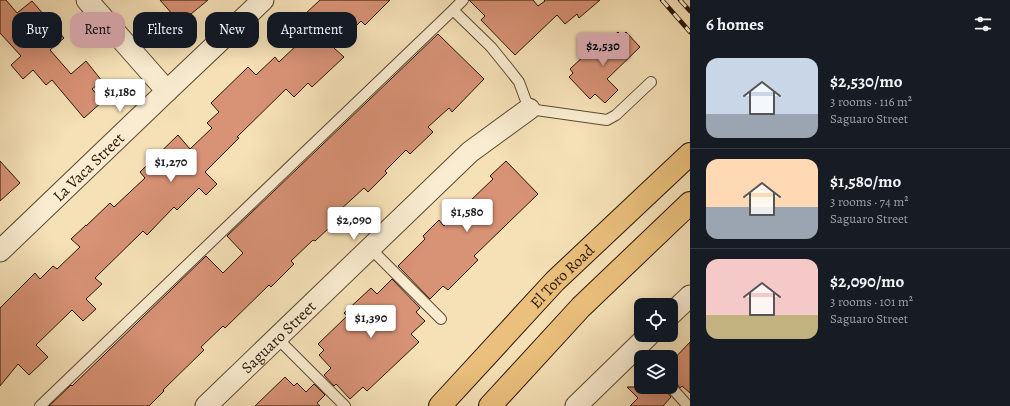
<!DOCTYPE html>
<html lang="en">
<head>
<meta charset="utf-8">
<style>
  :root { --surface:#171b24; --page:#20242c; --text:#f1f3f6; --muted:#9ea1a6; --line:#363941; --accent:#c59692 }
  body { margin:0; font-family:Alegreya,serif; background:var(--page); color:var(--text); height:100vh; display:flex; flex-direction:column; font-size:15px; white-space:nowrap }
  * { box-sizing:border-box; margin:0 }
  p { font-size:13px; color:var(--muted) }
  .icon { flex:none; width:22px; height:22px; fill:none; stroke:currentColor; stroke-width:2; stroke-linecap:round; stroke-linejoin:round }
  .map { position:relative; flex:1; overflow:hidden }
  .drawer { display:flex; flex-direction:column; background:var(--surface); width:320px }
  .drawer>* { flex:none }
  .top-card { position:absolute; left:12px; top:12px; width:380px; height:36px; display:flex; gap:8px }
  .buttons { position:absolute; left:634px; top:298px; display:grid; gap:8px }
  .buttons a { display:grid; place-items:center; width:44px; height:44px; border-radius:8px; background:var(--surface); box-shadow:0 4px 16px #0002; font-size:20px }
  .price { position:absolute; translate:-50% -34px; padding:0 9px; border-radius:4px; background:#fff; color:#222; font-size:13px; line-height:26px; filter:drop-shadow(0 1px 2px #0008) }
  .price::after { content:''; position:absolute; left:50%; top:24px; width:12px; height:9px; margin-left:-6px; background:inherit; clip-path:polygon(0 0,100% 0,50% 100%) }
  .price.current { background:var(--accent); color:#111 }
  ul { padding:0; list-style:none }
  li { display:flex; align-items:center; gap:12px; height:100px; padding:0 16px }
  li+li { border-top:1px solid var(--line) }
  li span { display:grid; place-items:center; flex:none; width:112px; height:80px; border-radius:12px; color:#555 }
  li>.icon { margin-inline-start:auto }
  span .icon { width:48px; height:48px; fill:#fffc; stroke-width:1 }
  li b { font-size:17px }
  h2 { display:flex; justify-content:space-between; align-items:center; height:48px; padding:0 16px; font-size:17px }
  .pill { padding:0 14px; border-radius:12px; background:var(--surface); box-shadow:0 4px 16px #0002; font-size:14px; line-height:36px }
  .pill.current { background:var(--accent); color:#111 }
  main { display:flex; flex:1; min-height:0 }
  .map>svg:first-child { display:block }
  .building { fill:#d89276; stroke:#281605 }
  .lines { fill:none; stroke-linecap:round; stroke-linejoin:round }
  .lane-casing { stroke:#5c4932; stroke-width:12 }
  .street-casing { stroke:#5c4932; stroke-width:23 }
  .primary-casing { stroke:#281605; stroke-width:24 }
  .lane { stroke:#f9ecd0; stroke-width:10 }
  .street { stroke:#f9ecd0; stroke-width:21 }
  .primary { stroke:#ebc07c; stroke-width:22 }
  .rail-casing { stroke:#281605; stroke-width:4.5 }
  .rail { stroke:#f9ecd0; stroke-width:3; stroke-dasharray:9; stroke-linecap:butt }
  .labels { text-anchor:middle; stroke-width:4; stroke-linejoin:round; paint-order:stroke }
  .street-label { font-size:16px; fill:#281605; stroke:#f9ecd0 }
</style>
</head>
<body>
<main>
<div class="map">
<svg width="690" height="406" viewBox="0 0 690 406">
  <rect width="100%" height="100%" fill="#f6e1b7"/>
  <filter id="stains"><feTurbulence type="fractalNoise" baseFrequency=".005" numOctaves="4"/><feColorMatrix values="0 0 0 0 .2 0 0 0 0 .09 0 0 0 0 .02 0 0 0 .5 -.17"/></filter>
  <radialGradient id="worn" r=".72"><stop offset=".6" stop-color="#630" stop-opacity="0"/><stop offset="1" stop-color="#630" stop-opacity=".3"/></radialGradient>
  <!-- building -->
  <path class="building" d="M0,0h6l11,13 15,-12 32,37 -14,12 21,24 15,-13 16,20 -10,8 11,12 -19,17 -32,-38 -6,5 -13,-15 -10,9 -12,-14 10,-9 -21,-23z
    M160,0h48l-28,23z
    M320,0h70l-25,25 -4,-4 -27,27 10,9 -32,30 -4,-4 -14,14 -8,-8 -49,48 2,1 -34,34 12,12 -11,11 -7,-7 -22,22 -3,-3 -27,28 -4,-4 -48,47 7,6 -16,15 10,10 -13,12 -11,-11 -36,35 12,12 -19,18 -11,-11 -18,22v-78l35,-35 5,6 13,-13 4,3 23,-22 -9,-8 15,-14v1l24,-23 4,4 31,-29 -5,-6 38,-37 12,14 22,-21 -5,-5 12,-11 -8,-9 37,-36 8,8 19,-18 4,5 21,-20 -13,-13 16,-15 1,1z
    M469,0h64l5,6 7,-5 -1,-1h56l-21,18 -2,-4 -12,10 -8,-9 -42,40 -34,-35 4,-4z
    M618,32l4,4 4,-4 14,15 -33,32 11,11 -13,13 -10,-9 -5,5 -21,-22 4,-4 -3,-4 15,-14 3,3z
    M438,34l46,45 -32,33 -3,-4 -21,19 5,5 -23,22 -4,-4 -21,21 2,2 -19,19 -4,-4 -24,22 4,4 -29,27 -2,-1 -22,21 3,3 -23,23 -2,-2 -44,43 -2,-2 -22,21 3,3 -41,40 1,1 -15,15h-100l22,-21 1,1 134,-130 17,17 20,-20 -16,-17z
    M0,161l20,22 -20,18z
    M506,161l32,33 -64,62 4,4 -30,30 -5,-4 -13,13 -32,-33 27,-27 -2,-3 16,-16 5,6 49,-47 -3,-3z
    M392,279l28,29 -4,4 9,9 -14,13 8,8 -52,49 -4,-4 -13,12 -14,-15 -2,2 -10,-11 7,-7 -12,-13 5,-5 -6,-6 29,-28 -3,-3 27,-25 6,6z
    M690,342v51l-8,-7 -2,2 -4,-6 -5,-1v-19z
    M285,377l9,9 3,-3 9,9 8,-8 11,11 -8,8 3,3h-65z
    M627,387h38l1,4 5,6 -8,9h-33l8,-8z"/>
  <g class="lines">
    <!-- lane casing -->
    <g class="lane-casing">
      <path id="lane" d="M453,10l10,-10
        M370,248l71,71
        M277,338l68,68
        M671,387l17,19
        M40,406l413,-396 38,37 17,21 11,14 10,27 78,11 9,-5 35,-33"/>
    </g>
    <!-- street casing -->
    <g class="street-casing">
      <g id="street">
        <path d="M87,0l80,91"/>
        <path id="s1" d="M0,251l167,-160 96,-91"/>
        <path d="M671,314l19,-18"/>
        <path id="s2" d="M206,406l264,-254 59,-43"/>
        <path d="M576,406l73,-71"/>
      </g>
    </g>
    <!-- primary casing -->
    <g class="primary-casing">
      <g id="primary">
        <path id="s3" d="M440,406l115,-125 135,-127"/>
        <path d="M490,406l91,-99 109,-104"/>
      </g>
    </g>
    <!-- lane -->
    <use href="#lane" class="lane"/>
    <!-- street -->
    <use href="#street" class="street"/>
    <!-- primary -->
    <use href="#primary" class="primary"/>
    <!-- rail casing -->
    <g class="rail-casing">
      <path id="rail" d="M662,0l28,32
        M680,0l10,11"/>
    </g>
    <!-- rail -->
    <use href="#rail" class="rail"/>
  </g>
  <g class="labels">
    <!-- street labels -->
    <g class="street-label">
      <text dy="6" stroke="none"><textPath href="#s1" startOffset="122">La Vaca Street</textPath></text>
      <text dy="6" stroke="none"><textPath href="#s3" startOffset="178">El Toro Road</textPath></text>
      <text dy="6" stroke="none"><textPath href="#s2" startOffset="100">Saguaro Street</textPath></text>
    </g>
  </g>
  <rect width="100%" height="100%" filter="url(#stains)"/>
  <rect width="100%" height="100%" fill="url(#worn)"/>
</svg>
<div class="buttons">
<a><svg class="icon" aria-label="locate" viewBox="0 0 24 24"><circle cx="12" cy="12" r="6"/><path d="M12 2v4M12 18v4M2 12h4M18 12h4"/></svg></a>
<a><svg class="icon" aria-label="layers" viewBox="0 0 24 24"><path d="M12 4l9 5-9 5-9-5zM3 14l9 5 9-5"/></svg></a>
</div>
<b class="price current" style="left:603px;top:67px">$2,530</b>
<b class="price" style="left:120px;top:113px">$1,180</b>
<b class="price" style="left:171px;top:183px">$1,270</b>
<b class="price" style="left:467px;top:233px">$1,580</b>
<b class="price" style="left:354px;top:241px">$2,090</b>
<b class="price" style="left:371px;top:339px">$1,390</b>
<div class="top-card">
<a class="pill">Buy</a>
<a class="pill current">Rent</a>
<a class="pill">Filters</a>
<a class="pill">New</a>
<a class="pill">Apartment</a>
</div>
</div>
<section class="drawer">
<h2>6 homes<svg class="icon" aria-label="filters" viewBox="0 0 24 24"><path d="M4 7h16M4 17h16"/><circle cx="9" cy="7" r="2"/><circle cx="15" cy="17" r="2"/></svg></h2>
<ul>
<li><span style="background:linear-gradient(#c9d6e8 70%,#9aa5b1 0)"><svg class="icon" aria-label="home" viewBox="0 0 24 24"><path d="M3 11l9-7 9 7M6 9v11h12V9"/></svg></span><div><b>$2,530/mo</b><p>3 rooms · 116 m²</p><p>Saguaro Street</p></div></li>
<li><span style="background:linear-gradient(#ffd9b3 60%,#9aa5b1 0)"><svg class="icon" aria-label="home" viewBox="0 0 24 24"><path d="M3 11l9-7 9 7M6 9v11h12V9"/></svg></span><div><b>$1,580/mo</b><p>3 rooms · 74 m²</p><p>Saguaro Street</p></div></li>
<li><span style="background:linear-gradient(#f6c9c9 70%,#c2b280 0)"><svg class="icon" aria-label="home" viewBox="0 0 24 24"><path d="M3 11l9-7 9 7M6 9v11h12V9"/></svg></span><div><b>$2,090/mo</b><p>3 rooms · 101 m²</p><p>Saguaro Street</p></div></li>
</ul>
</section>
</main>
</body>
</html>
